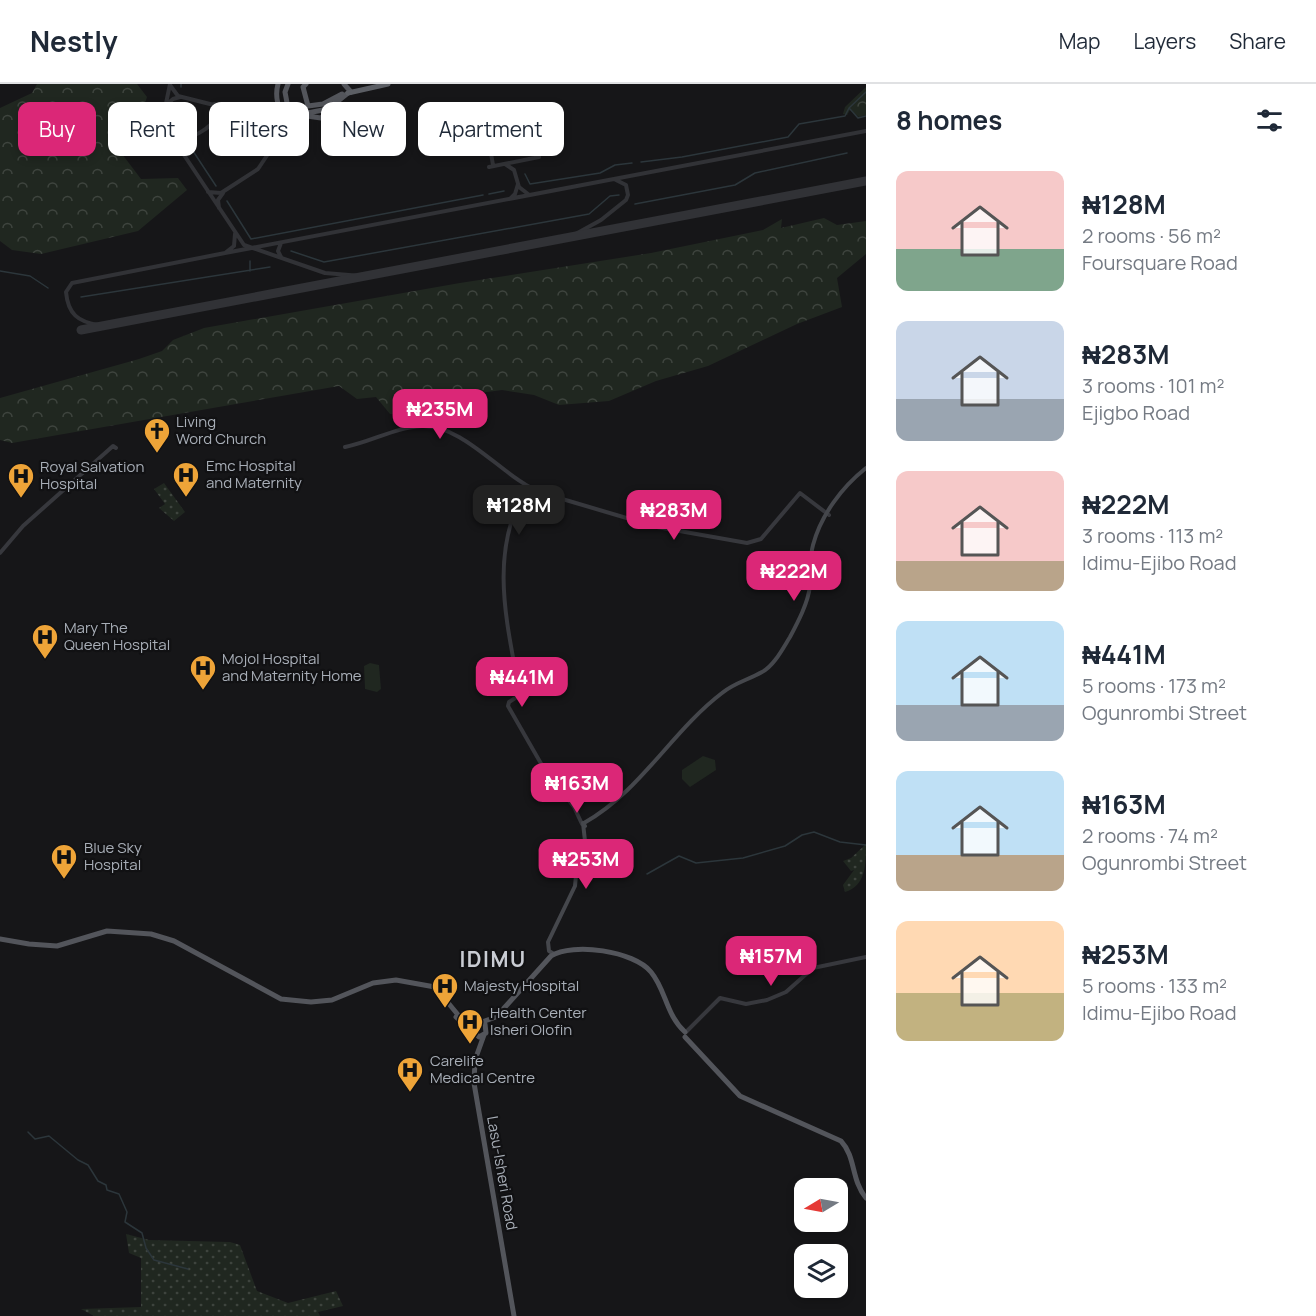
<!DOCTYPE html>
<html lang="en">
<head>
<meta charset="utf-8">
<style>
  :root { --surface:#fff; --page:#f2f2f3; --text:#1f2937; --muted:#747a83; --line:#e0e1e3; --accent:#db2777 }
  body { margin:0; font-family:Manrope,sans-serif; background:var(--page); color:var(--text); height:100vh; display:flex; flex-direction:column; font-size:22px; white-space:nowrap }
  * { box-sizing:border-box; margin:0 }
  p { font-size:20px; color:var(--muted) }
  .icon { flex:none; width:33px; height:33px; fill:none; stroke:currentColor; stroke-width:2; stroke-linecap:round; stroke-linejoin:round }
  .map { position:relative; flex:1; overflow:hidden }
  .panel { display:flex; flex-direction:column; background:var(--surface); width:450px }
  .panel>* { flex:none }
  .banner { position:absolute; left:18px; top:18px; width:570px; height:54px; display:flex; gap:12px }
  .needle { width:39px; rotate:260deg }
  .fabs { position:absolute; left:794px; top:1094px; display:grid; gap:12px }
  .fabs a { display:grid; place-items:center; width:54px; height:54px; border-radius:12px; background:var(--surface); box-shadow:0 3px 9px #0003; font-size:30px }
  .price { position:absolute; translate:-50% -51px; padding:0 14px; border-radius:12px; background:var(--accent); color:#fff; font-size:20px; line-height:39px; filter:drop-shadow(0 2px 3px #0008) }
  .price::after { content:''; position:absolute; left:50%; top:36px; width:18px; height:14px; margin-left:-9px; background:inherit; clip-path:polygon(0 0,100% 0,50% 100%) }
  .price.active { background:#222; color:#fff }
  ul { padding:0; list-style:none }
  li { display:flex; align-items:center; gap:18px; height:150px; padding:0 30px }
  li span { display:grid; place-items:center; flex:none; width:168px; height:120px; border-radius:12px; color:#555 }
  li>.icon { margin-inline-start:auto }
  span .icon { width:72px; height:72px; fill:#fffc; stroke-width:1 }
  li b { font-size:26px }
  h2 { display:flex; justify-content:space-between; align-items:center; height:72px; padding:0 30px; font-size:26px }
  .pill { padding:0 21px; border-radius:12px; background:var(--surface); box-shadow:0 3px 9px #0003; font-size:21px; line-height:54px }
  .pill.active { background:var(--accent); color:#fff }
  header { display:flex; align-items:center; gap:36px; box-sizing:border-box; height:84px; padding:0 30px; background:var(--surface); border-bottom:2px solid var(--line) }
  header strong { font-size:28px }
  nav { display:flex; gap:33px; margin-inline-start:auto; font-size:21px }
  main { display:flex; flex:1; min-height:0 }
  .map>svg:first-child { display:block }
  .grass { fill:url(#grass-dots) }
  .forest { fill:url(#forest-crowns) }
  .garden { fill:#202720 }
  .lines { fill:none; stroke-linecap:round; stroke-linejoin:round }
  .stream { stroke:#2c363b; stroke-width:1.5 }
  .taxiway { stroke:#313236; stroke-width:4 }
  .runway { stroke:#313236; stroke-width:9 }
  .tertiary { stroke:#37383d; stroke-width:4 }
  .secondary { stroke:#45474c; stroke-width:4 }
  .primary { stroke:#53555b; stroke-width:5 }
  .trunk { stroke:#5b5e64; stroke-width:5 }
  .labels { text-anchor:middle; stroke-width:4.5; stroke-linejoin:round; paint-order:stroke }
  .poi-label { font-size:15px; fill:#a8aeb7; stroke:#111113; text-anchor:start }
  .street-label { font-size:15px; fill:#a8aeb7; stroke:#111113 }
  .district-label { font-size:21px; font-weight:bold; letter-spacing:1.5px; fill:#c9ccd3; stroke:#111113 }
</style>
</head>
<body>
<header>
<strong>Nestly</strong>
<nav><a>Map</a><a>Layers</a><a>Share</a></nav>
</header>
<main>
<div class="map">
<svg width="866" height="1232" viewBox="0 0 866 1232">
  <defs>
    <pattern id="grass-dots" width="8" height="8" patternUnits="userSpaceOnUse" patternTransform="scale(1.5)"><rect width="8" height="8" fill="#202720"/><path d="M2 2h.1M6 6h.1" fill="none" stroke="#3e443e" stroke-width="1.8" stroke-linecap="round"/></pattern>
    <pattern id="forest-crowns" width="20" height="18" patternUnits="userSpaceOnUse" patternTransform="scale(1.5)"><rect width="20" height="18" fill="#202720"/><path d="M2 6a3 3 0 1 1 6 0M12 15a3 3 0 1 1 6 0" fill="none" stroke="#3e443e"/></pattern>
  </defs>
  <rect width="100%" height="100%" fill="#161618"/>
  <!-- grass -->
  <path class="grass" d="M164,399l21,29 -11,9 -15,-13 6,-4 -11,-15z
    M866,760c0,20 0,42 -21,48l-2,-7 11,-15 -3,1 -8,-10 8,-3z
    M126,1150l23,6 81,2 10,3 17,46 31,12 48,-12 7,15 -25,6 2,4h-226l-13,-7 60,-2v-49l-12,-5z"/>
  <!-- forest -->
  <path class="forest" d="M37,0h100l10,13 -13,40 -12,17 19,25 37,-1 9,12 -49,41 -97,23 -29,-4 -12,-9v-133l32,-15z
    M866,3v28l-7,2 -9,-7 -3,5 -4,-1 2,-7z
    M824,134l13,7 29,-4v33l-29,24 5,29 -45,17 -89,42 -52,15 -47,20 -50,4 -25,-10 -32,-5 -76,10 -18,15 -18,-1 -14,-17 -19,2 -18,-13 -327,57 -12,-3v-42l139,-39 23,-8 11,-11 31,-12 256,-45 191,-30 112,-23 19,-11 -1,9z"/>
  <!-- garden -->
  <path class="garden" d="M370,579l9,2 2,24 -4,3 -12,-3 -1,-23z
    M703,672l12,4 1,10 -26,17 -8,-8v-9z"/>
  <g class="lines">
    <!-- stream -->
    <path class="stream" d="M181,3v-3
      M850,25l8,9 8,-2
      M193,67l23,35
      M641,78l41,-5 106,-20 11,-13 46,-8 4,-8 17,-16
      M525,90l5,10 70,-11 15,-8 17,-2
      M489,110l15,-3
      M227,117l24,38 232,-44
      M635,120l100,-19 20,-12 92,-20
      M291,167l33,11 265,-48 21,-18 9,-1
      M250,177v10
      M0,187l30,5 18,12
      M81,213l189,-30
      M647,790l32,-18 17,7 47,-5 42,-12 17,-11 12,-3 26,10 26,3
      M28,1048l7,7 14,-3 29,24 10,5 10,16 8,4 1,5 12,4 8,18 -2,10 17,11 4,15 8,12 34,9"/>
    <!-- taxiway -->
    <path class="taxiway" d="M170,0l-6,29 4,18 76,114 81,28 36,3
      M170,1l8,11 36,9 5,8c-3,13 -33,31 -46,25
      M214,20l31,7
      M166,21l7,-6 7,-2
      M218,35l16,-11
      M531,53l5,20
      M489,58l4,23
      M505,80l9,6 5,17 9,7
      M489,83l50,-10
      M208,108l13,1 37,-24 14,-21
      M511,114l4,-4 3,-10
      M219,124l-1,-8 5,-7
      M235,150l-1,12 -9,7 641,-122
      M572,152l29,-16 25,-20 2,-5 -2,-10 -10,-5
      M281,173l-3,-6 3,-8
      M99,241c-21,-3 -31,-11 -33,-33l6,-9 153,-30"/>
    <!-- runway -->
    <path class="runway" d="M81,246l785,-149"/>
    <!-- tertiary -->
    <path class="tertiary" d="M345,363c26,-5 51,-20 77,-21 43,-1 81,52 120,67l115,34 90,16 14,-4 39,-46 29,22
      M526,403c-38,68 -19,135 -6,208l-11,7 -1,4 35,61 31,40 8,17
      M0,469l23,-27 90,-80 3,2
      M686,948l34,-34 26,6 21,-4 19,-8 27,-24 53,-11"/>
    <!-- secondary -->
    <path class="secondary" d="M584,739c57,-32 87,-91 138,-130 12,-10 26,-13 40,-21 12,-6 21,-24 28,-35 8,-15 18,-34 20,-51 2,-13 -1,-27 3,-41 8,-30 29,-58 53,-77
      M554,870l-5,-3 -1,-9 27,-56 2,-21 8,-24 -2,-18 2,3"/>
    <!-- primary -->
    <path class="primary" d="M278,0c-3,11 -1,27 9,33l41,-8 20,-16
      M288,0l-3,8 3,16 12,7 21,3 11,-10
      M306,0l-3,3 5,19 15,-2 19,-10
      M344,0l7,8
      M0,855l29,5 28,2 50,-15 44,3 23,7 107,58 30,3 21,-2 41,-17 23,-3 39,7 24,29 26,8 1,9 -7,4 -7,-7 1,-6 6,-3
      M456,933l16,15
      M482,938l14,-5 55,-61c22,-14 83,-5 100,16 15,18 15,43 34,60
      M484,951l-9,25 -1,23 40,233
      M685,953l55,59 101,45c15,16 10,39 25,57"/>
    <!-- trunk -->
    <path class="trunk" d="M348,9l40,-9"/>
  </g>
  <!-- icons -->
  <defs>
    <g id="church-pin" transform="scale(1.35)"><path d="M0 17L-7.5 6A9.5 9.5 0 1 1 7.5 6Z" fill="#eea438" stroke="#111113"/><path d="M-1.2-6h2.4v3.5h3.3v2.4h-3.3V6h-2.4V-.1h-3.3v-2.4h3.3Z" fill="#111"/></g>
    <g id="hospital-pin" transform="scale(1.35)"><path d="M0 17L-7.5 6A9.5 9.5 0 1 1 7.5 6Z" fill="#eea438" stroke="#111113"/><path d="M-5-5h3v3.5h4V-5h3V5h-3V1.5h-4V5h-3Z" fill="#111"/></g>
  </defs>
  <g fill-rule="evenodd">
    <use href="#church-pin" x="157" y="347"/>
    <use href="#hospital-pin" x="186" y="391"/>
    <use href="#hospital-pin" x="21" y="392"/>
    <use href="#hospital-pin" x="45" y="553"/>
    <use href="#hospital-pin" x="203" y="584"/>
    <use href="#hospital-pin" x="64" y="773"/>
    <use href="#hospital-pin" x="445" y="902"/>
    <use href="#hospital-pin" x="470" y="938"/>
    <use href="#hospital-pin" x="410" y="986"/>
  </g>
  <g class="labels">
    <!-- poi labels -->
    <g class="poi-label">
      <text x="176" y="343">Living<tspan x="176" dy="17">Word Church</tspan></text>
      <text x="206" y="387">Emc Hospital<tspan x="206" dy="17">and Maternity</tspan></text>
      <text x="40" y="388">Royal Salvation<tspan x="40" dy="17">Hospital</tspan></text>
      <text x="64" y="549">Mary The<tspan x="64" dy="17">Queen Hospital</tspan></text>
      <text x="222" y="580">Mojol Hospital<tspan x="222" dy="17">and Maternity Home</tspan></text>
      <text x="84" y="769">Blue Sky<tspan x="84" dy="17">Hospital</tspan></text>
      <text x="464" y="907">Majesty Hospital</text>
      <text x="490" y="934">Health Center<tspan x="490" dy="17">Isheri Olofin</tspan></text>
      <text x="430" y="982">Carelife<tspan x="430" dy="17">Medical Centre</tspan></text>
    </g>
    <!-- street labels -->
    <g class="street-label">
      <text transform="translate(502 1089) rotate(80)" y="5">Lasu-Isheri Road</text>
    </g>
    <!-- district labels -->
    <g class="district-label">
      <text x="493" y="883">IDIMU</text>
    </g>
  </g>
</svg>
<div class="fabs">
<a><svg class="needle" viewBox="-14 -14 28 28"><path d="M0-13l5 13h-10z" fill="#e53935"/><path d="M0 13l5-13h-10z" fill="#747a83"/></svg></a>
<a><svg class="icon" aria-label="layers" viewBox="0 0 24 24"><path d="M12 4l9 5-9 5-9-5zM3 14l9 5 9-5"/></svg></a>
</div>
<b class="price" style="left:440px;top:356px">₦235M</b>
<b class="price active" style="left:519px;top:452px">₦128M</b>
<b class="price" style="left:674px;top:457px">₦283M</b>
<b class="price" style="left:794px;top:518px">₦222M</b>
<b class="price" style="left:522px;top:624px">₦441M</b>
<b class="price" style="left:577px;top:730px">₦163M</b>
<b class="price" style="left:586px;top:806px">₦253M</b>
<b class="price" style="left:771px;top:903px">₦157M</b>
<div class="banner">
<a class="pill active">Buy</a>
<a class="pill">Rent</a>
<a class="pill">Filters</a>
<a class="pill">New</a>
<a class="pill">Apartment</a>
</div>
</div>
<section class="panel">
<h2>8 homes<svg class="icon" aria-label="filters" viewBox="0 0 24 24"><path d="M4 7h16M4 17h16"/><circle cx="9" cy="7" r="2"/><circle cx="15" cy="17" r="2"/></svg></h2>
<ul>
<li><span style="background:linear-gradient(#f6c9c9 65%,#7fa58c 0)"><svg class="icon" aria-label="home" viewBox="0 0 24 24"><path d="M3 11l9-7 9 7M6 9v11h12V9"/></svg></span><div><b>₦128M</b><p>2 rooms · 56 m²</p><p>Foursquare Road</p></div></li>
<li><span style="background:linear-gradient(#c9d6e8 65%,#9aa5b1 0)"><svg class="icon" aria-label="home" viewBox="0 0 24 24"><path d="M3 11l9-7 9 7M6 9v11h12V9"/></svg></span><div><b>₦283M</b><p>3 rooms · 101 m²</p><p>Ejigbo Road</p></div></li>
<li><span style="background:linear-gradient(#f6c9c9 75%,#b9a48a 0)"><svg class="icon" aria-label="home" viewBox="0 0 24 24"><path d="M3 11l9-7 9 7M6 9v11h12V9"/></svg></span><div><b>₦222M</b><p>3 rooms · 113 m²</p><p>Idimu-Ejibo Road</p></div></li>
<li><span style="background:linear-gradient(#bfe0f5 70%,#9aa5b1 0)"><svg class="icon" aria-label="home" viewBox="0 0 24 24"><path d="M3 11l9-7 9 7M6 9v11h12V9"/></svg></span><div><b>₦441M</b><p>5 rooms · 173 m²</p><p>Ogunrombi Street</p></div></li>
<li><span style="background:linear-gradient(#bfe0f5 70%,#b9a48a 0)"><svg class="icon" aria-label="home" viewBox="0 0 24 24"><path d="M3 11l9-7 9 7M6 9v11h12V9"/></svg></span><div><b>₦163M</b><p>2 rooms · 74 m²</p><p>Ogunrombi Street</p></div></li>
<li><span style="background:linear-gradient(#ffd9b3 60%,#c2b280 0)"><svg class="icon" aria-label="home" viewBox="0 0 24 24"><path d="M3 11l9-7 9 7M6 9v11h12V9"/></svg></span><div><b>₦253M</b><p>5 rooms · 133 m²</p><p>Idimu-Ejibo Road</p></div></li>
</ul>
</section>
</main>
</body>
</html>
